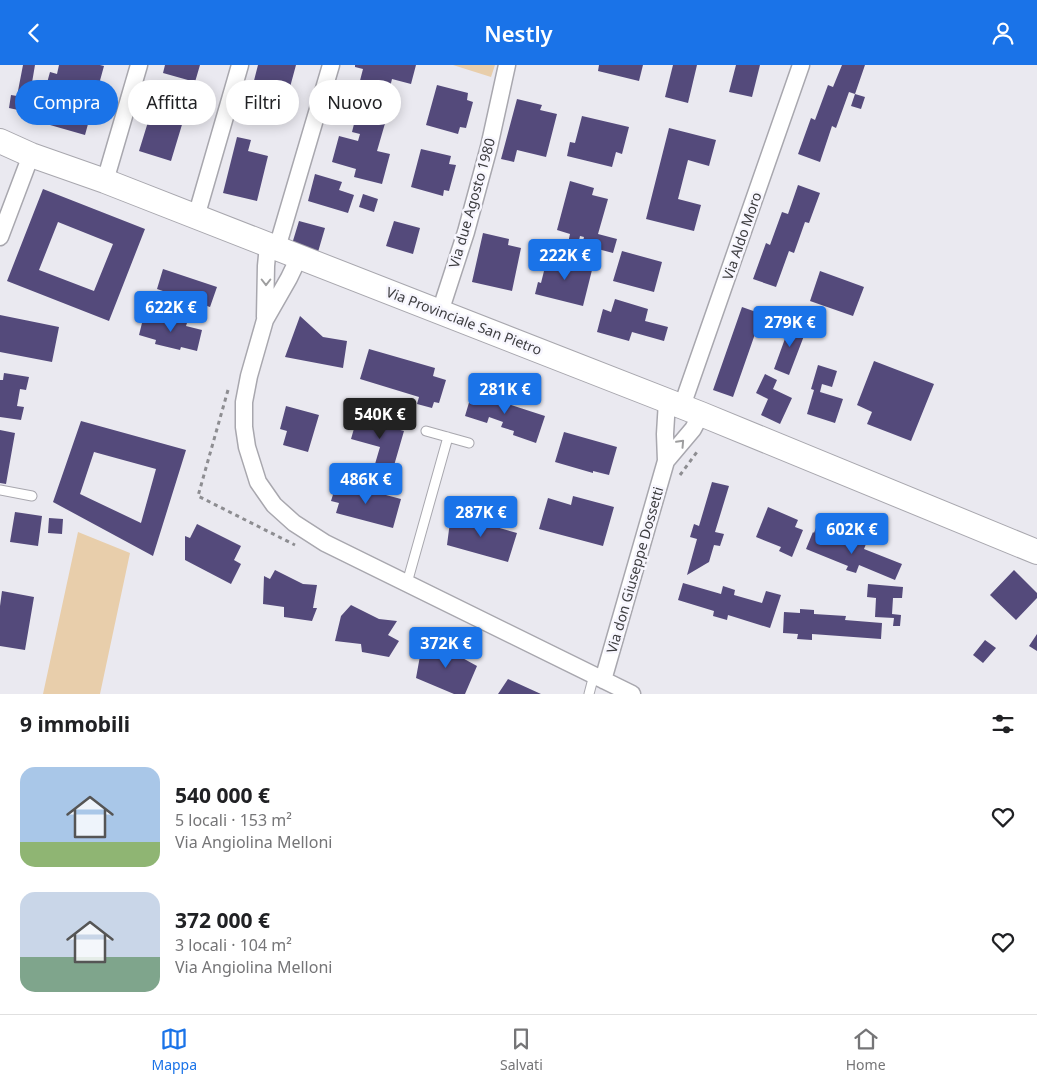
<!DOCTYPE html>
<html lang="it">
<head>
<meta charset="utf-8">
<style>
  :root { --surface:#fff; --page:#f6f6f6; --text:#202124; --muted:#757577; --line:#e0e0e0; --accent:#1a73e8 }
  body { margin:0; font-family:"Noto Sans",sans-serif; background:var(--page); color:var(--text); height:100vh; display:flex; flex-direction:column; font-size:19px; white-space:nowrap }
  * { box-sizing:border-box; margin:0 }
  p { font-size:16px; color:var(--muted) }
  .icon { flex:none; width:28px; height:28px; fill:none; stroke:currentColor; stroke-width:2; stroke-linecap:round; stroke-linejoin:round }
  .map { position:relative; height:629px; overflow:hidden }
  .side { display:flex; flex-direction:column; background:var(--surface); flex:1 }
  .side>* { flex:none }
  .top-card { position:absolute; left:15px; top:15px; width:500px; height:45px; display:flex; gap:10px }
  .price { position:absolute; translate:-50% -42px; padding:0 11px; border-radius:5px; background:var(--accent); color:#fff; font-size:16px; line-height:32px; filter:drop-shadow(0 1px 2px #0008) }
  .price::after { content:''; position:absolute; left:50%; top:30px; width:15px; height:11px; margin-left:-8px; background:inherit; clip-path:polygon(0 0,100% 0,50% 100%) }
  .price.on { background:#222; color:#fff }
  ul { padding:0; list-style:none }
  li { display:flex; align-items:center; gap:15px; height:125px; padding:0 20px }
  li span { display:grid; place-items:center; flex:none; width:140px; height:100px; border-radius:15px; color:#555 }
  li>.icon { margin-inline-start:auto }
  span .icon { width:60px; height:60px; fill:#fffc; stroke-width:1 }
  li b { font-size:21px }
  h2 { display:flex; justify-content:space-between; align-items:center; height:60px; padding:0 20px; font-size:21px }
  .tag { padding:0 18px; border-radius:22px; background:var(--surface); box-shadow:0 2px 12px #0003; font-size:18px; line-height:45px }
  .tag.on { background:var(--accent); color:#fff }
  header { display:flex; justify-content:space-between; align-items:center; height:65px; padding:0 20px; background:var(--accent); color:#fff; font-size:22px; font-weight:600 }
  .dock { display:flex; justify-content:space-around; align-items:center; height:70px; border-top:1px solid var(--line); background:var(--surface); font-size:14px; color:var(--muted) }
  .dock a { display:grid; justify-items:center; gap:2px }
  .dock .on { color:var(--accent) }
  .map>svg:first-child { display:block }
  .green { fill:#e8ceab }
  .building { fill:#544a7b; fill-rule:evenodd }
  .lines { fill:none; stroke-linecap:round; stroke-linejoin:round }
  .lane-casing { stroke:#a8a7ae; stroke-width:11 }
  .street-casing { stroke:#a8a7ae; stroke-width:19 }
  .secondary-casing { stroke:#a8a7ae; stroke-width:26 }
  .path { stroke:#8d8d91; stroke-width:3; stroke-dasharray:4 4; stroke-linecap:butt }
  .lane { stroke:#fff; stroke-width:9 }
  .street { stroke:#fff; stroke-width:16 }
  .secondary { stroke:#fff; stroke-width:24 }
  .oneway { stroke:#9e9e9f }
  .labels { text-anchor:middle; stroke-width:5; stroke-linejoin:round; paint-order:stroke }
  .street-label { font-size:14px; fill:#3c3c3f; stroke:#f7f6fe }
</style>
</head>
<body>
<header><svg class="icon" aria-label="back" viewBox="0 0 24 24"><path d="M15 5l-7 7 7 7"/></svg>Nestly<svg class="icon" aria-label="person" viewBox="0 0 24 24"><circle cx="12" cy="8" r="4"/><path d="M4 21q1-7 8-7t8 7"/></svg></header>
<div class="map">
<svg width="1037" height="629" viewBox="0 0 1037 629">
  <rect width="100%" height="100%" fill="#eae9f0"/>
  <!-- green -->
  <path class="green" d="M453,0h42l-4,12z
    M78,467l52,21 -30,141h-57z"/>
  <!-- building -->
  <path class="building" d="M23,0h12l-8,47 -18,-4 2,-13 6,1z
    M59,0h41l4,1 -19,69 -35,-10 2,-7 -5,-2 4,-13 -9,-2 8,-29 7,2z
    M165,0h35l-5,17 -32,-9z
    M258,0h38l-13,48 -35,-9z
    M355,0h61l-5,19 -19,-5 -6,25 -30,-8 7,-27 -8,-2z
    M599,0h44l-4,16 -41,-10z
    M673,0h24l-9,38 -23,-6z
    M736,0h24l-8,32 -23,-5z
    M842,0h23l-10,29 -6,-2 -13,36 -4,-2 -12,36 -22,-8 13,-36 4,2 13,-35 5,2z
    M437,20l31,8 -1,7 6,2 -7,26 -6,-1 -2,7 -32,-9z
    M855,29l10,3 -4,12 -10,-3z
    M517,34l25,6 -2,5 17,4 -11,43 -29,-7 -3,12 -13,-3z
    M152,44l32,9 -13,43 -32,-10z
    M357,47l29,8 -9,31 13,3 -8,30 -28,-7 2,-8 -24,-7 7,-26 19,5 2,-7 -8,-2z
    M582,51l47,11 -7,27 -6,-2 -4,15 -45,-11 3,-14 5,1z
    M669,63l47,12 -7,26 -21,-6 -10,39 23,6 -7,26 -48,-12z
    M237,72l14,3 -3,11 20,5 -11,45 -34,-8z
    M421,84l30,7 -2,8 7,1 -7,26 -5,-1 -1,6 -32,-9z
    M315,109l27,8 -3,8 15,5 -6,18 -40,-12z
    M570,116l24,7 -2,7 16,4 -10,35 19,5 -4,14 -19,-5 2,-4 -13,-3 1,-4 -4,-1 -2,9 -10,-2 2,-9 -13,-4z
    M798,120l22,8 -11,30 -4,-1 -11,31 -5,-2 -13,36 -23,-8 13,-36 4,2 12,-33 6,2z
    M43,124l102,40 -36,92 -102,-40zM58,157l55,22 -19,47 -55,-21z
    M363,129l15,5 -4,13 -15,-5z
    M299,156l26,7 -7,24 -26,-8z
    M394,156l26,7 -7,26 -27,-8z
    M483,168l26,6 -1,6 13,3 -9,43 -40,-9z
    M622,186l40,11 -8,30 -41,-11z
    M548,190l45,11 -10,40 -48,-12 3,-12 3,1z
    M163,204l54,18 -7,20 -53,-18z
    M820,206l44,16 -11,29 -43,-15z
    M615,234l33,10 -3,12 23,6 -4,14 -32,-9 -3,9 -32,-9 6,-23 8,3z
    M742,242l20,7 -29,83 -20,-7z
    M0,250l59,12 -7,35 -52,-10z
    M144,250l18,4v-3l25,7 -1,3 16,4 -5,21 -16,-4 -1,3 -25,-6 1,-4 -17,-5z
    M300,251l23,21 24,4 -4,27 -58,-11z
    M791,257l16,6 -18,47 -15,-6z
    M369,284l66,19 -2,8 13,4 -7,23 -5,-1 -2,6 -15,-4 2,-7 -59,-18z
    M874,296l60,23 -23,57 -44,-17 5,-12 -15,-7z
    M818,300l19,6 -5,16 -10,-3 -2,8 23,7 -8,24 -28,-9 7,-24 -3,-1z
    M4,308l25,4 -3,13 -6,-1 -3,17 7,1 -3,13 -21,-3v-37h3z
    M765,309l12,6 -4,9 19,9 -12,26 -19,-9 7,-16 -12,-6z
    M473,324l36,12 -1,3 37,12 -9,27 -23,-8 1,-4 -13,-4 2,-5 -14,-5 -2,6 -22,-7z
    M286,341l33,9 -11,37 -25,-7 4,-14 -7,-2z
    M357,353l47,13 -11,38 -18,-5 5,-17 -29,-8z
    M81,356l105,29 -33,106 -100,-54zM94,387l62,17 -15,54 -61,-29z
    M0,365l15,3 -9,51 -6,-1z
    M564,367l53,15 -8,28 -16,-4v2l-38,-11z
    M337,417l64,17 -8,29 -57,-15 3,-10 -8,-2z
    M712,417l17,4 -14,46 9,2 -4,12 -6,-1 -5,17 -22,13 10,-36 -7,-2 4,-13 5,2z
    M573,431l41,11 -11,39 -64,-17 9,-31 23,7z
    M768,442l30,13 -3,7 8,3 -11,27 -13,-6 2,-4 -25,-10z
    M15,447l27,4 -4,30 -28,-4z
    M451,449l66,19 -9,29 -61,-17z
    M49,453l14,1 -1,15 -14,-1z
    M197,459l44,22 -7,14 7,4 -10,20 -46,-24v-24l5,2z
    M817,460l10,4 -3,8 12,5 1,-2 16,6 3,-6 10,4 -2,5 38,15 -7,16 -36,-15 -3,8 -10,-3 2,-4 -42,-17 7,-17 1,1z
    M275,505l28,14 14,1 -4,23h4l-5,13 -28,-4v-10l-21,-3 1,-28 6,3z
    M1014,505l23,23v5l-21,22 -26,-25z
    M683,518l38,11 2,-8 12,4 -1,5 28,8 4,-12 15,4 -11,33 -42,-13 -1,5 -14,-4 1,-5 -36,-11z
    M868,519l35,3 -1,11h-9l-1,16 9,1 -1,11h-7l1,-8 -19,-1 1,-19 -9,-1z
    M2,526l32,6 -9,53 -25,-4v-40z
    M351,540l28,14 18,2 -9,14 11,6 -10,16 -27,-5 -1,-8 -26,-3 6,-25z
    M800,544l14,1v4l32,2 -1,4 37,3 -1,16 -69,-5v6l-15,-1 1,-5 -15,-1 1,-21 16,1z
    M1037,569v17l-8,-5z
    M453,574l9,6 -5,10 20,11 -12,28h-11l-38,-16 4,-22 15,-13 12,7z
    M985,575l11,8 -13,15 -10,-8z
    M508,614l33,15h-43z"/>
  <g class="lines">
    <!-- lane casing -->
    <g class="lane-casing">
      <path id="lane" d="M426,366l43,12
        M0,425l32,6
        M407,518l41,-146
        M589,629l5,-19"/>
    </g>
    <!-- street casing -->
    <g class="street-casing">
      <path id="street" d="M105,116l34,-116
        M196,152l44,-152
        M0,172l31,-82
        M277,183l54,-183
        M299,192l-10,21 -24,42 -16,56 -5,26v25l3,20 11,35 16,23 20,18 31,20 307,151
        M440,247l26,-80 23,-85 18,-82
        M265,252l1,-51 2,-21
        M667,336l-2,33 1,27 27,-32 8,-15
        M682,341l119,-341
        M603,615l63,-219"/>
    </g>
    <!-- secondary casing -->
    <g class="secondary-casing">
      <path id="secondary" d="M0,76l31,14 74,26 596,233 336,138"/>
    </g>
    <!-- path -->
    <path class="path" d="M228,325l-30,106 97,49
      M680,410l17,-23"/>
    <!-- lane -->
    <use href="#lane" class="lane"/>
    <!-- street -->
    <use href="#street" class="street"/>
    <!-- secondary -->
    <use href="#secondary" class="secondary"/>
  </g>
  <!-- one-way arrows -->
  <defs><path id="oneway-chevron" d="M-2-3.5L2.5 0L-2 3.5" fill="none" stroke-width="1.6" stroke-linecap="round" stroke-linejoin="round" transform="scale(1.25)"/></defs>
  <g class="oneway">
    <use href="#oneway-chevron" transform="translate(266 217) rotate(90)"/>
    <use href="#oneway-chevron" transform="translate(681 378) rotate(-47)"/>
  </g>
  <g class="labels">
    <!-- street labels -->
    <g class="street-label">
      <text transform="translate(472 138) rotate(-74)" y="5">Via due Agosto 1980</text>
      <text transform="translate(742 171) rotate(-71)" y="5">Via Aldo Moro</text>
      <text transform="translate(464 256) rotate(21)" y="5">Via Provinciale San Pietro</text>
      <text transform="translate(635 505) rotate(-74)" y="5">Via don Giuseppe Dossetti</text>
    </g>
  </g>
</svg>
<b class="price" style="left:565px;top:216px">222K €</b>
<b class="price" style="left:171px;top:268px">622K €</b>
<b class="price" style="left:790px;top:283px">279K €</b>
<b class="price" style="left:505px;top:350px">281K €</b>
<b class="price on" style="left:380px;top:375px">540K €</b>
<b class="price" style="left:366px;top:440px">486K €</b>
<b class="price" style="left:481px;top:473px">287K €</b>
<b class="price" style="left:852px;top:490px">602K €</b>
<b class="price" style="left:446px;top:604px">372K €</b>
<div class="top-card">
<a class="tag on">Compra</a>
<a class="tag">Affitta</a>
<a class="tag">Filtri</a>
<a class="tag">Nuovo</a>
</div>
</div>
<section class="side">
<h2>9 immobili<svg class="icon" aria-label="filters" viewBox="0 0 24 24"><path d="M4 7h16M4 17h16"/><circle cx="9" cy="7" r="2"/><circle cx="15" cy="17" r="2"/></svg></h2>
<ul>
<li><span style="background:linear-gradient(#a9c7e8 75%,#8fb573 0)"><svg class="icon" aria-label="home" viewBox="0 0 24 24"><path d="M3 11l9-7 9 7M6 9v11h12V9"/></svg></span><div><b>540 000 €</b><p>5 locali · 153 m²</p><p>Via Angiolina Melloni</p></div><svg class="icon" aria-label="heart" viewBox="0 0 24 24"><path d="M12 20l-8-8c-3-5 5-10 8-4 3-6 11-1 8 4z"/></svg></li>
<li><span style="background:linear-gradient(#c9d6e8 65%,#7fa58c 0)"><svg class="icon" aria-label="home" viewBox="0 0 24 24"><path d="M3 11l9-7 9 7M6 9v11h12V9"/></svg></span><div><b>372 000 €</b><p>3 locali · 104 m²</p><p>Via Angiolina Melloni</p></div><svg class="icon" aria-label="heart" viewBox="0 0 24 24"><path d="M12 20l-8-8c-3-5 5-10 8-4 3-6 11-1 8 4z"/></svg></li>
</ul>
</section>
<nav class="dock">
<a class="on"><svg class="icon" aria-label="map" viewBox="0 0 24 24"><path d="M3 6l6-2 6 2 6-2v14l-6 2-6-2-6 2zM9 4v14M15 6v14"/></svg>Mappa</a>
<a><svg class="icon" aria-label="saved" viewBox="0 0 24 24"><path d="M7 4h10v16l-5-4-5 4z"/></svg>Salvati</a>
<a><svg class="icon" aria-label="home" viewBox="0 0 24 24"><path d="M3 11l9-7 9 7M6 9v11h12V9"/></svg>Home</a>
</nav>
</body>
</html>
